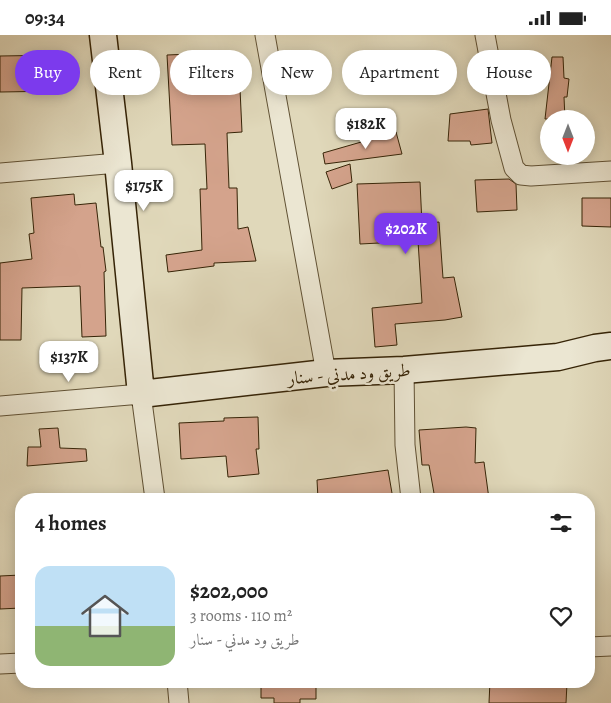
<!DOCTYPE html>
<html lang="en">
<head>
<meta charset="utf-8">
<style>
  :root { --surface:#fff; --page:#f6f6f6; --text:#222; --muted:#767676; --accent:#7c3aed }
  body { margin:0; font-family:Alegreya,Amiri,serif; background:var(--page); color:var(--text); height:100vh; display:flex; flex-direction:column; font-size:19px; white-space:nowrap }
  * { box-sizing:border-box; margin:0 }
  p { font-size:16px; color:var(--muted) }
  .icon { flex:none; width:28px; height:28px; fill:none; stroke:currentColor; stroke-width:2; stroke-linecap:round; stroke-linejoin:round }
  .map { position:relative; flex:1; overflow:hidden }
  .drawer { position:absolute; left:15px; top:458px; width:580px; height:195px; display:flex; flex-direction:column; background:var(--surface); border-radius:20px; box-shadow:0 2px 12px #0003 }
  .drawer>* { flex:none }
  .top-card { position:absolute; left:15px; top:15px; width:581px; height:45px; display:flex; gap:10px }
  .needle { width:32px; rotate:180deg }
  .fabs { position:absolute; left:540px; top:75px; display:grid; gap:10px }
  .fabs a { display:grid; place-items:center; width:55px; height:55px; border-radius:50%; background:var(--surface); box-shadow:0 2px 12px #0003; font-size:25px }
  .price { position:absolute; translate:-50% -42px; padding:0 11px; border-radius:10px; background:#fff; color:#222; font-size:16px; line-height:32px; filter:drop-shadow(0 1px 2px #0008) }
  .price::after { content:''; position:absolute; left:50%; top:30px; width:15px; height:11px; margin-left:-8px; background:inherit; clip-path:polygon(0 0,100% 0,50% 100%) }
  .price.selected { background:var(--accent); color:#fff }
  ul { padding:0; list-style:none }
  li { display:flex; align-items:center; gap:15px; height:125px; padding:0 20px }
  li span { display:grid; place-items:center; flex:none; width:140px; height:100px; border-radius:15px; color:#555 }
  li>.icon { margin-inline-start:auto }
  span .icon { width:60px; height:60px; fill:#fffc; stroke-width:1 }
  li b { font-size:21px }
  h2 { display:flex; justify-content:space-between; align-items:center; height:60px; padding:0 20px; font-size:21px }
  .tag { padding:0 18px; border-radius:22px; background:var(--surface); box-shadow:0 2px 12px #0003; font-size:18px; line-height:45px }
  .tag.selected { background:var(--accent); color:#fff }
  .status { display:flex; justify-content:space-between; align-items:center; height:35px; padding:0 25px; background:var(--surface); direction:ltr }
  .status svg { height:14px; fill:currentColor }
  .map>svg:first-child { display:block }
  .building { fill:#d4a38c; stroke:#362407 }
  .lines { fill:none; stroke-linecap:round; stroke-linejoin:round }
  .street-casing { stroke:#605134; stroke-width:21 }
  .secondary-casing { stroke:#362407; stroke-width:29 }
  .street { stroke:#ebe6d2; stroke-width:19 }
  .secondary { stroke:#ebe6d2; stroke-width:26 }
  .labels { text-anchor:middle; stroke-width:5; stroke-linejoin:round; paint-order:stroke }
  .street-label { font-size:18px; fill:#362407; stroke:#ebe6d2 }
</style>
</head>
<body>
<div class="status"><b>09:34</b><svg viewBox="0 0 49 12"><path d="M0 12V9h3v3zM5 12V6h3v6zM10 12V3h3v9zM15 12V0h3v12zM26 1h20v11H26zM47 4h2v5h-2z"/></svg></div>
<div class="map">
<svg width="611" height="668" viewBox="0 0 611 668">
  <rect width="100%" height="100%" fill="#e0d8ba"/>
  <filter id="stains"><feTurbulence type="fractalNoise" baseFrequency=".004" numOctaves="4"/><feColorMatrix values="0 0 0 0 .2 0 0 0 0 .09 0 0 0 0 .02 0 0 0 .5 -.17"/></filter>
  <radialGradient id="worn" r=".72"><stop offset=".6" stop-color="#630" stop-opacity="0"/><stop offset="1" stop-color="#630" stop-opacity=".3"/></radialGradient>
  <!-- building -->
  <path class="building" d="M191,19l1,38 48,-3 2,43 -15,1 2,55h8l1,41 10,-2 8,34 -42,2v3l-46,6 -2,-17 36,-5 -2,-61h7l-2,-45 -33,1 -5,-90z
    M61,20v36l-61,1v-36z
    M552,22h11l1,21 5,1 -2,18h-3l1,22h-20z
    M488,74l4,34 -21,2 -1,-4h-22l2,-27z
    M396,97l6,22 -77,10 -2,-11z
    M350,129l2,18 -20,7 -6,-17z
    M509,144l7,5 1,26 -40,2 -2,-32z
    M420,147l2,42 17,-2 4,56 11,-1 8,40 -17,3 -50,4 2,21 -22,2 -3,-39 50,-5 -4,-62 -58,3 -3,-60z
    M74,159l1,11 21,-2 5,44h2l3,24 -2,1 2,64 -24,1 -2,-51 -58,2 -1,52h-21v-77l32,-4 -3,-25 5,-1 -3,-35z
    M582,163h29v29l-29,-1z
    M258,382l1,32h-3l3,25 -31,3 -2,-21 -45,3 -2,-36 45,-2v-3z
    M466,392l10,1 -1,35 9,-1 5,37h-54l-6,-34h-7l-3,-35z
    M58,393l2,20 26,1 1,12 -60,5 1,-19h13l-2,-18z
    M388,435l5,29h-75l-1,-19z
    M21,540v33l-21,1v-33z
    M261,646h55v18h-16v4h-26v-5h-13z
    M490,646l77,2 -1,20h-77z"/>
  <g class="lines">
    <!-- street casing -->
    <g class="street-casing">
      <path id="street" d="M265,0l61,338
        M485,0l16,85 13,48 7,7 10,1 80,-5
        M0,138l118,-10
        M404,335l1,75 6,54
        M0,371l141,-12 14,105
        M589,612l22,-1
        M0,629l21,-1
        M177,646l2,22"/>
    </g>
    <!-- secondary casing -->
    <g class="secondary-casing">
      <path id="secondary" d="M103,0l15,128 23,231 185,-21 78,-3 154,-13 37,-9 16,-2"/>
    </g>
    <!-- street -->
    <use href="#street" class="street"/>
    <!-- secondary -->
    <use href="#secondary" class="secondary"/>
  </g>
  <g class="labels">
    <!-- street labels -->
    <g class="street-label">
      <text transform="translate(349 339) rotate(-4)" y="6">طريق ود مدني - سنار</text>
    </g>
  </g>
  <rect width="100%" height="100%" filter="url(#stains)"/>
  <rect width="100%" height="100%" fill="url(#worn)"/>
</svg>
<div class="fabs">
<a><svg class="needle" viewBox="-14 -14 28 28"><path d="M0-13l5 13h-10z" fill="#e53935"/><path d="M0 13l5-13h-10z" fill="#767676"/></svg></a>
</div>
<b class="price" style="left:366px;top:115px">$182K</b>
<b class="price" style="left:144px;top:177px">$175K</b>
<b class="price selected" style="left:406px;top:220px">$202K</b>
<b class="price" style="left:69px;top:348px">$137K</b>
<div class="top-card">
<a class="tag selected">Buy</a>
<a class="tag">Rent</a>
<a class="tag">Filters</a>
<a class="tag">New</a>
<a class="tag">Apartment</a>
<a class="tag">House</a>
</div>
<section class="drawer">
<h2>4 homes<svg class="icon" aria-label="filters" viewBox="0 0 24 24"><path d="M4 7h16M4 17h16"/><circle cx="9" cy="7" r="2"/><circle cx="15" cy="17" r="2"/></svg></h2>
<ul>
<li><span style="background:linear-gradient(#bfe0f5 60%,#8fb573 0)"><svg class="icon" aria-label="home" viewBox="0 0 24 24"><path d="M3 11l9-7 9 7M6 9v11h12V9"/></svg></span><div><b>$202,000</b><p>3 rooms · 110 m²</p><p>طريق ود مدني - سنار</p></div><svg class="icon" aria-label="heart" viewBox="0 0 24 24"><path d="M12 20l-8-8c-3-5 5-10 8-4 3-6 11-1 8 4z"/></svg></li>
</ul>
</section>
</div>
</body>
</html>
